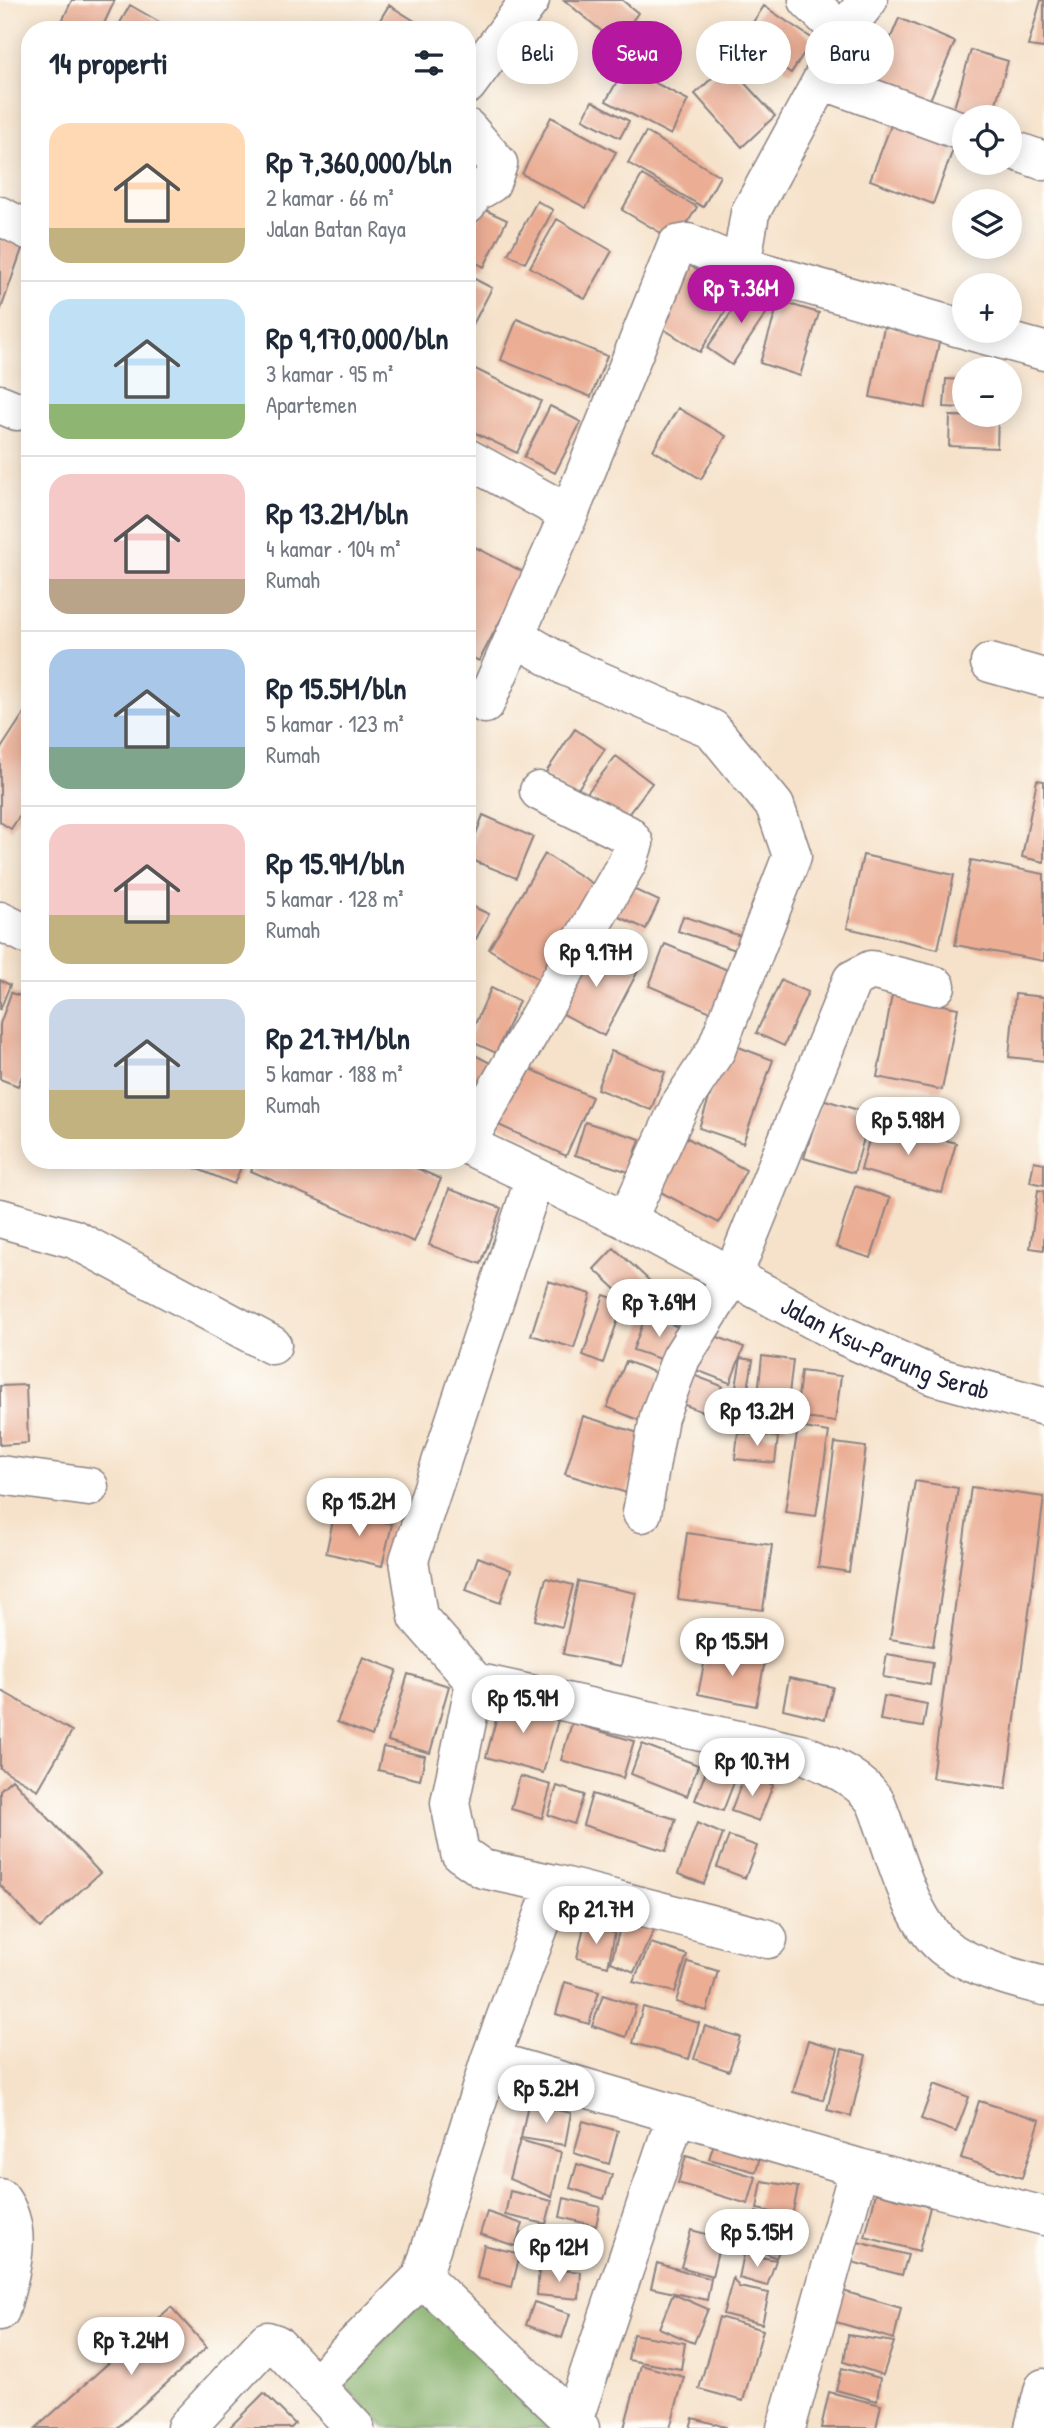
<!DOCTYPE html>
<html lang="id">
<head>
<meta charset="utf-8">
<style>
  :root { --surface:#fff; --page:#f2f2f3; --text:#1f2937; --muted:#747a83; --line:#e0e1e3; --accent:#b5179e }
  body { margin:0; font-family:"Patrick Hand",sans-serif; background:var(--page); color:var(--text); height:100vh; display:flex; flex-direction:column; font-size:26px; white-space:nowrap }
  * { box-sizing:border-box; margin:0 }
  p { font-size:23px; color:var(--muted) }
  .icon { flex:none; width:38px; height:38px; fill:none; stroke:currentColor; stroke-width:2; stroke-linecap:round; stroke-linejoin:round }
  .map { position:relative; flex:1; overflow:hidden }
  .drawer { position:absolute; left:21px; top:21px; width:455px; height:1148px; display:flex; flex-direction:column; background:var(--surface); border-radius:28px; box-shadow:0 4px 18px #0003 }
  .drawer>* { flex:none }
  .guide { position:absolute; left:497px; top:21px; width:441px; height:63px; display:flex; gap:14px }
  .tools { position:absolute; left:952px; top:105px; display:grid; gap:14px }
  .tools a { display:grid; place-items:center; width:70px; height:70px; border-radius:50%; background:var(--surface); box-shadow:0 4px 18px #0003; font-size:35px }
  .price { position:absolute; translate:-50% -60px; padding:0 16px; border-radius:24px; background:#fff; color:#222; font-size:23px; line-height:46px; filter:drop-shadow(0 2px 4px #0008) }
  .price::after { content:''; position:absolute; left:50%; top:42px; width:21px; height:16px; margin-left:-10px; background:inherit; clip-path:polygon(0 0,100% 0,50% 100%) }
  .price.active { background:var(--accent); color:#fff }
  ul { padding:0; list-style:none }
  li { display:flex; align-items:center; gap:21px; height:175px; padding:0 28px }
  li+li { border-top:2px solid var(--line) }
  li span { display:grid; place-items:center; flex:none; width:196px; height:140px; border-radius:21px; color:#555 }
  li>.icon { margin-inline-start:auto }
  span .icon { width:84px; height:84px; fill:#fffc; stroke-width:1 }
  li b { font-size:30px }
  h2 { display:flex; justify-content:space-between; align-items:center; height:84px; padding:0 28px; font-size:30px }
  .tag { padding:0 24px; border-radius:32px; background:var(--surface); box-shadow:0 4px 18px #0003; font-size:24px; line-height:63px }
  .tag.active { background:var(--accent); color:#fff }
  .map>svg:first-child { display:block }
  .forest { fill:#7eaa62; stroke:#50664e; stroke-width:2 }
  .building { fill:#ebae95 }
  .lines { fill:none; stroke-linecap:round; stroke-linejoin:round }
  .minor-casing { stroke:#8c8282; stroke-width:41 }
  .tertiary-casing { stroke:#8c8282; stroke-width:41 }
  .minor { stroke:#fff; stroke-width:38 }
  .tertiary { stroke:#fff; stroke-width:38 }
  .labels { text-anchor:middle; stroke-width:5; stroke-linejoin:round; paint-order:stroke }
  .street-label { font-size:26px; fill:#22223b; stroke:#fdfcf7 }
</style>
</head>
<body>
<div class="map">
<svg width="1044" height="2428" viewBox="0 0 1044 2428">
  <rect width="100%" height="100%" fill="#fdfcf7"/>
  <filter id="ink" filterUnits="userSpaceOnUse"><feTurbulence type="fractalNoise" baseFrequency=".0143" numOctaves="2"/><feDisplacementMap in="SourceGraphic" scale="14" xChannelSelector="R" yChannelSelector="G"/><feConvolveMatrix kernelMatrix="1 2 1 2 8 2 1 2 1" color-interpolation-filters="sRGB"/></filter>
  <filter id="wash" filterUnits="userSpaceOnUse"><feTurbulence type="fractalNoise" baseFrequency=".00686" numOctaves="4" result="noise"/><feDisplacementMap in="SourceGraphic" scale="28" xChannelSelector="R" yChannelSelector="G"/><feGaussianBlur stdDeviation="1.57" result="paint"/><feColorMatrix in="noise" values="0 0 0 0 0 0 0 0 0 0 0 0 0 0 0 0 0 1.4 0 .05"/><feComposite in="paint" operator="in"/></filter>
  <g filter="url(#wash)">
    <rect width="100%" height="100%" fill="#f6e2ca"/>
    <!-- forest -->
    <path class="forest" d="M430,2293l126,135h-170l-44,-45z"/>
    <g id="blocks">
      <!-- building -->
      <path class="building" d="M72,0h43l-14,30h-43z
        M564,0h58l16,13 -22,30z
        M1041,0h3v48l-16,-2z
        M130,5l38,22 -2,3h-50z
        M389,5l40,25h-55z
        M764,6l49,33 -22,34 -50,-33z
        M899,18l56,24 -29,67 -55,-24z
        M971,50l37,11 -16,56h-20l-19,-6z
        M727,64l48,52 -33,31 -47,-53z
        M625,67l63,33 -17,35 -65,-34z
        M592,101l37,20 -9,17 -37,-19z
        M551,117l65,35 -30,56 -64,-34z
        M893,120l62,24 -22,60 -63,-24z
        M646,132l74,44 -17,31 -75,-44z
        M642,175l55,32 -21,35 -54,-32z
        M537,201l16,9 -28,53 -17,-9z
        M483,209l24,11 -23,47 -17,-9v-18z
        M557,219l55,32 -27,48 -55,-32z
        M0,238l23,8 -23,66z
        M687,264l49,30 -36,58 -49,-31z
        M467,275l25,13 -25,48z
        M751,284l24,16 -43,65 -25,-17z
        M779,301l40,12 -19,63 -40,-13z
        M517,319l90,37 -16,41 -90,-37z
        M884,327l56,11 -15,70 -55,-11z
        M467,365l74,36 -24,52 -50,-24z
        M946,379l18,1v28l-20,-1z
        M550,406l31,16 -26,51 -31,-16z
        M678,408l48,28 -25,43 -48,-29z
        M950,416l48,1 -1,31 -48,-2z
        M467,543l58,30 -46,88 -12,-6z
        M24,713l6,3v84l-19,29 -11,-7v-72z
        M575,729l30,20 -32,47 -29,-21z
        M616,756l36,27 -29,38 -36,-28z
        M1037,780l7,1v81l-22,-5z
        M483,815l50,22 -17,41 -49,-20z
        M545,854l55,34 -55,95 -56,-34z
        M863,855l91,20 -16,74 -91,-21z
        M971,860l73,14v87l-89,-16z
        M620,883l39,18 -13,28 -38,-17z
        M467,904l22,10 -13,25 -9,-4z
        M683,916l69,24 -4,14 -70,-23z
        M588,941l51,28 -35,67 -52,-28z
        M665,944l70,29 -17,42 -69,-29z
        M0,980l10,5 -10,25z
        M781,980l27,12 -24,54 -28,-13z
        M491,988l28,13 -23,52 -28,-13z
        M11,993l19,6v56l-12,31 -18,-7v-55z
        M1015,994l29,3v64l-35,-4z
        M892,995l66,13 -16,82 -65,-13z
        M728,1043l45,17 -30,83 -44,-15z
        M467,1051l27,14 -20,39 -7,-4z
        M611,1051l54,21 -14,38 -54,-21z
        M515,1062l77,35 -26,59 -76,-35z
        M822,1099l49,15 -17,59 -50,-15z
        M874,1121l82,22 -14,50 -81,-23z
        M585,1122l55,17 -11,33 -54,-17z
        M680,1134l66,36 -27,53 -66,-35z
        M198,1160h46l-10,24 -39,-16z
        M256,1160h142l43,19 -27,63 -163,-71z
        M1034,1161l10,2v22l-14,-3z
        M855,1186l35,12 -19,60 -35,-11z
        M449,1189l52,19 -20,56 -52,-19z
        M1038,1190l6,1v59l-14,-2z
        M614,1248l37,34 -19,22 -38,-35z
        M548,1281l43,13 -17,54 -43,-13z
        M604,1295l20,7 -21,61 -20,-8z
        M646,1315l38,14 -12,34 -39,-13z
        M702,1331l42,16 -14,36 -42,-16z
        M762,1356l31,4 -8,68 -30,-4z
        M741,1358l12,2 -10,58 -12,-2z
        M626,1361l38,15 -19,47 -38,-16z
        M680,1370l42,16 -11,29 -42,-16z
        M801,1371l40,5 -6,46 -39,-5z
        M26,1385l2,58 -28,2v-59z
        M583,1416l62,19 -18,58 -62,-19z
        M798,1427l31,5 -13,84 -31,-4z
        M738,1433l40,4 -3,26 -40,-4z
        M835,1443l31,4 -17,125 -31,-5z
        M915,1481l43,7 -25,158 -43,-7z
        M971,1487l73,10 -38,291 -74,-10z
        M335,1511l57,13 -10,42 -56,-13z
        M687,1533l85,12 -9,65 -85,-11z
        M478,1557l33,13 -11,33 -34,-13z
        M546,1578l27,7 -11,42 -27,-7z
        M578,1581l58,12 -15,73 -58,-12z
        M707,1649l58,12 -9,45 -58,-12z
        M887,1654l46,8 -3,23 -47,-8z
        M363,1657l34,13 -25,66 -35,-14z
        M408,1674l41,12 -19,67 -42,-12z
        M789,1678l44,9 -8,32 -42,-10z
        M0,1690l72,41 -34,59 -38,-22z
        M884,1696l43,8 -4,23 -43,-7z
        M502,1698l58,15 -17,60 -57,-16z
        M572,1723l62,18 -11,37 -62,-18z
        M642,1744l56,21 -11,31 -56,-22z
        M383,1747l42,9 -5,24 -42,-10z
        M708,1766l28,11 -13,34 -28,-11z
        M745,1774l28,11 -14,36 -28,-10z
        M520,1776l31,9 -9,33 -31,-9z
        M12,1779l88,94 -60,55 -40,-43v-95z
        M557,1786l27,9 -10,29 -26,-9z
        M592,1794l84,25 -10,32 -83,-26z
        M697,1823l26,11 -19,50 -26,-10z
        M729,1836l28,10 -12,32 -28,-11z
        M625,1909l32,15 -23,48 -23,-10z
        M584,1926l31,7 -7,33 -31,-8z
        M651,1943l36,12 -12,37 -42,-10z
        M688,1962l30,9 -11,40 -31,-9z
        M565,1982l34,10 -10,32 -33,-10z
        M603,1995l33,11 -10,31 -34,-11z
        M643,2007l56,16 -10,36 -56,-16z
        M705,2026l35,11 -11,34 -35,-12z
        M808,2040l30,9 -15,51 -30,-8z
        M842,2049l24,6 -15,61 -24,-6z
        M934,2084l35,13 -13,35 -35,-13z
        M979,2101l61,19 -18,58 -61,-20z
        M528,2104l43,9 -6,32 -44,-7z
        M583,2121l35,10 -9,33 -35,-11z
        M520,2140l41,12 -9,45 -43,-18z
        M714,2143l46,14 -4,15 -47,-13z
        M686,2156l70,21 -8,27 -70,-21z
        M577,2164l35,11 -8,24 -34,-11z
        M762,2181l36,6 -6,29 -35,-7z
        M510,2191l42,10 -6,23 -41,-9z
        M876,2193l54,14 -11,44 -54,-14z
        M564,2198l36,9 -4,19 -36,-9z
        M487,2212l36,12 -8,22 -35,-12z
        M756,2212l34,16 -14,30 -34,-16z
        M691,2230l30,8 -9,38 -31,-9z
        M556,2231l34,7 -6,26 -33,-7z
        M858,2242l50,13 -6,20 -50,-13z
        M484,2245l36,9 -8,33 -35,-9z
        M744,2254l32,6 -9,26 -28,-8z
        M657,2263l54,16 -4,21 -56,-12z
        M539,2268l42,4 -2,27 -42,-4z
        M733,2278l6,9 30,6 -7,31 -39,-10z
        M836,2289l65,19 -7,31 -68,-20z
        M673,2294l35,15 -14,34 -35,-15z
        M534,2302l36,12 -8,24 -36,-13z
        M171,2307l36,40 -90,81h-81z
        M719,2317l44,13 -20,71 -44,-12z
        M633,2334l52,9 -4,26 -53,-9z
        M848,2335l46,7 -11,33 -39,-13z
        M641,2365l43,12 -14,51h-46z
        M842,2368l38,10 -3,23 -41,-11z
        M829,2392l52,13 -5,23h-55z
        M264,2393l31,31 -4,4h-62z
        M693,2418l33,9v1h-36z"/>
    </g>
  </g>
  <g filter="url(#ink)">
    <use href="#blocks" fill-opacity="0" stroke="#8c8282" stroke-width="2"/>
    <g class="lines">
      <!-- minor casing -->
      <g class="minor-casing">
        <path id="minor" d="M808,0l34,33
          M868,0l-26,33 -20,47 -72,133 -9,53 223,63
          M822,80l142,52
          M467,85l63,-85
          M467,128l31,36 -7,19 -17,10 -7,11
          M1010,149l34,12
          M0,216l30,15
          M970,331l74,20
          M0,404l17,7
          M467,458l102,56
          M516,637l51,30 145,62 63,77 17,50 -76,194 -36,55 -53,115
          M990,663l54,15
          M485,704l84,-190 108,-269 11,-2 53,23
          M467,1142l161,-281 6,-18 -6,-8 -89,-44
          M535,1177l-126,383 9,57 57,65 -25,121 10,50 23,16 72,15 213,55
          M0,1218l74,21 198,106
          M0,1475l89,12
          M642,1513l17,-96 22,-59 52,-83 119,-295 19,-10 65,16
          M475,1682l331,73c26,12 52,22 69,46 19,44 33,121 73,149 27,18 65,28 96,36
          M490,2060l369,108 185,48
          M0,2198c25,33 10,76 0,113
          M422,2277l158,151
          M314,2386l108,-109 68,-217 65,-176
          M573,2421l103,-305
          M186,2428l81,-87 9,3 79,84
          M786,2428l73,-260
          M1034,2428l10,-40"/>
      </g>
      <!-- tertiary casing -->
      <g class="tertiary-casing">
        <g id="tertiary">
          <path d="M0,921l30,15"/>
          <path id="s1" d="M467,1145l160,75 215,115 92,41 110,30"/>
        </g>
      </g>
      <!-- minor -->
      <use href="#minor" class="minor"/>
      <!-- tertiary -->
      <use href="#tertiary" class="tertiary"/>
    </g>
  </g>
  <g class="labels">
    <!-- street labels -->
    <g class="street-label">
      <text dy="9" stroke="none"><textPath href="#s1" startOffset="466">Jalan Ksu-Parung Serab</textPath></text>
    </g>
  </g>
</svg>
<div class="tools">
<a><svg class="icon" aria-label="locate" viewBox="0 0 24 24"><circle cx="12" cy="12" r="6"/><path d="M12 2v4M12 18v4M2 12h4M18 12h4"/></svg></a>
<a><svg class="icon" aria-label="layers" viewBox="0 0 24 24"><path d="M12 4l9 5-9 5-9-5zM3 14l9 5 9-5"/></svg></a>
<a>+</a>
<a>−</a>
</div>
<b class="price active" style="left:741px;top:325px">Rp 7.36M</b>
<b class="price" style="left:596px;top:989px">Rp 9.17M</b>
<b class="price" style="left:908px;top:1157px">Rp 5.98M</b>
<b class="price" style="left:659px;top:1339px">Rp 7.69M</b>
<b class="price" style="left:757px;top:1448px">Rp 13.2M</b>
<b class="price" style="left:359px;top:1538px">Rp 15.2M</b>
<b class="price" style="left:732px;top:1678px">Rp 15.5M</b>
<b class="price" style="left:523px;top:1735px">Rp 15.9M</b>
<b class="price" style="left:752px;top:1798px">Rp 10.7M</b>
<b class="price" style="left:596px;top:1946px">Rp 21.7M</b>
<b class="price" style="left:546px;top:2125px">Rp 5.2M</b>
<b class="price" style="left:757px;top:2269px">Rp 5.15M</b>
<b class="price" style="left:559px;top:2284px">Rp 12M</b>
<b class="price" style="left:131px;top:2377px">Rp 7.24M</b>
<div class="guide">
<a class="tag">Beli</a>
<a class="tag active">Sewa</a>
<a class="tag">Filter</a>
<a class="tag">Baru</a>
</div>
<section class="drawer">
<h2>14 properti<svg class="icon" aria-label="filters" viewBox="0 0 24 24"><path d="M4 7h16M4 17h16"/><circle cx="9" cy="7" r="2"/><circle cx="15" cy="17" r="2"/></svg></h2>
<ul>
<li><span style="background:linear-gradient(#ffd9b3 75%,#c2b280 0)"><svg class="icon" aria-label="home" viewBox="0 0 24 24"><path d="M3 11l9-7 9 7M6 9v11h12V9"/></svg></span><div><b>Rp 7,360,000/bln</b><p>2 kamar · 66 m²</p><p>Jalan Batan Raya</p></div></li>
<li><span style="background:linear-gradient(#bfe0f5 75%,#8fb573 0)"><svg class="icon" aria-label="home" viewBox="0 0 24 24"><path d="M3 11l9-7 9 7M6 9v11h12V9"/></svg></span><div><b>Rp 9,170,000/bln</b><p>3 kamar · 95 m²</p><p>Apartemen</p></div></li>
<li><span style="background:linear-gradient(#f6c9c9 75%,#b9a48a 0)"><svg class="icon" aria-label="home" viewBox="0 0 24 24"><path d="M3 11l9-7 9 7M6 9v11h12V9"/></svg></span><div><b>Rp 13.2M/bln</b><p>4 kamar · 104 m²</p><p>Rumah</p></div></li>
<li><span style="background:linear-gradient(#a9c7e8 70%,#7fa58c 0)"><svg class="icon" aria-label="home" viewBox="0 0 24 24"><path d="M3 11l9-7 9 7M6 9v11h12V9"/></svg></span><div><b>Rp 15.5M/bln</b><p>5 kamar · 123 m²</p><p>Rumah</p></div></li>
<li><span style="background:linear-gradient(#f6c9c9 65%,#c2b280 0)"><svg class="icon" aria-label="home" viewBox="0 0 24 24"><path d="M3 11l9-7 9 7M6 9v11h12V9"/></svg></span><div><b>Rp 15.9M/bln</b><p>5 kamar · 128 m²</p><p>Rumah</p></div></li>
<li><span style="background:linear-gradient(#c9d6e8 65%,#c2b280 0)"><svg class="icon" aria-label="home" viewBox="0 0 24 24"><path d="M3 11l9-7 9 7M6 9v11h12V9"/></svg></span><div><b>Rp 21.7M/bln</b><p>5 kamar · 188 m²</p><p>Rumah</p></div></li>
</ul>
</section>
</div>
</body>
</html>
